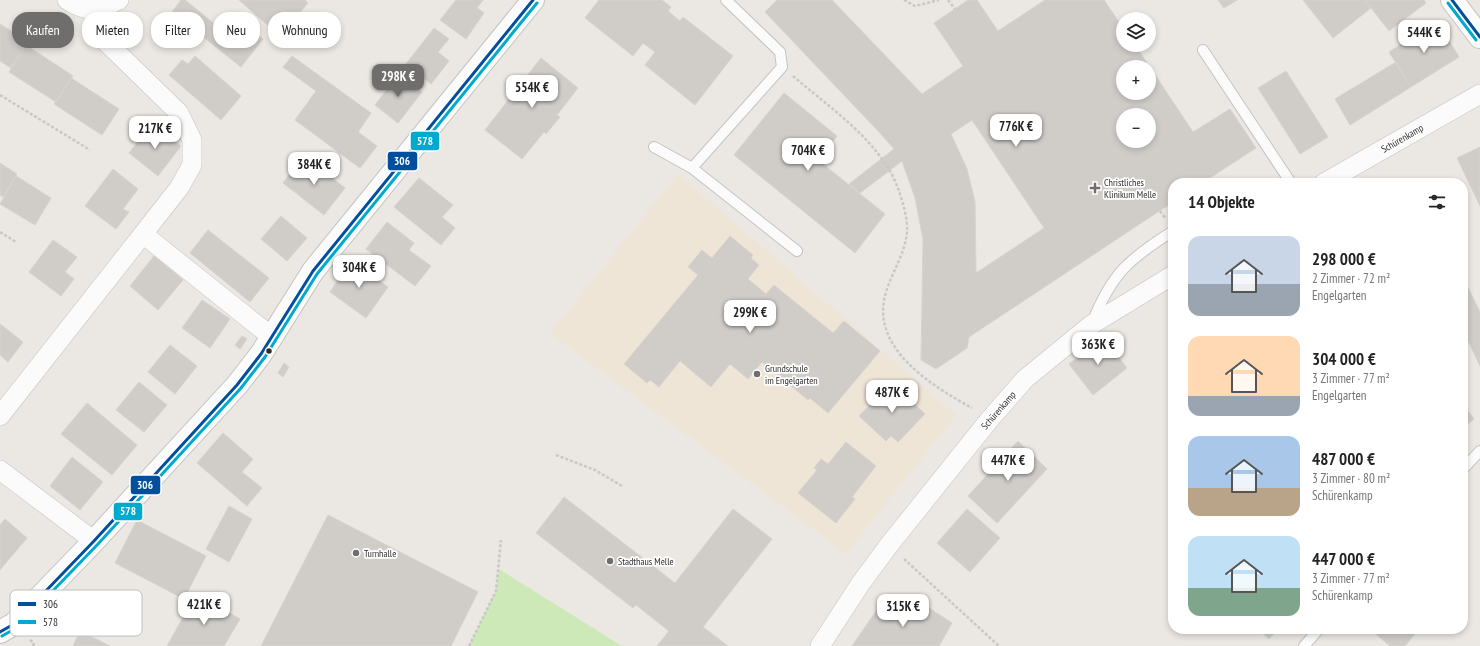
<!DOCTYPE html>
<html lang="de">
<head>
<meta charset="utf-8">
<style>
  :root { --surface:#fff; --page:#f6f6f6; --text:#222; --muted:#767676; --accent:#706e6c }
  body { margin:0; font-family:"PT Sans Narrow",sans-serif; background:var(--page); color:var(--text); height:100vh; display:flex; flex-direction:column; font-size:15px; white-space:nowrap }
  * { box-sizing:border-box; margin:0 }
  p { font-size:13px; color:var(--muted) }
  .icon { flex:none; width:22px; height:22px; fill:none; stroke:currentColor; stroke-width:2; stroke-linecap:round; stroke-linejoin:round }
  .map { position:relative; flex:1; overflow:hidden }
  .panel { position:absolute; left:1168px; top:178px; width:300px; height:456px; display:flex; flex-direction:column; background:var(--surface); border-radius:16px; box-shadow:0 2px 6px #0003 }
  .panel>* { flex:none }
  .hud { position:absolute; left:12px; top:12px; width:380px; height:36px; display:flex; gap:8px }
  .tools { position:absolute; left:1116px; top:12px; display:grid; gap:8px }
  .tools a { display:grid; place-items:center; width:40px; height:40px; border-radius:50%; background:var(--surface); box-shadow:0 2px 6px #0003; font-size:20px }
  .price { position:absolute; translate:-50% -34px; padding:0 9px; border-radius:8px; background:#fff; color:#222; font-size:13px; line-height:26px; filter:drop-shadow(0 1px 2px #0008) }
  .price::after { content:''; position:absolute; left:50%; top:24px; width:12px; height:9px; margin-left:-6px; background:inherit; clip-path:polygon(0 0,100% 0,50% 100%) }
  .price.active { background:var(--accent); color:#fff }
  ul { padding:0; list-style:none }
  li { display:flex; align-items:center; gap:12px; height:100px; padding:0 20px }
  li span { display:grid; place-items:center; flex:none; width:112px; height:80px; border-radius:12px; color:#555 }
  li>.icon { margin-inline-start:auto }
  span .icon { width:48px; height:48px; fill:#fffc; stroke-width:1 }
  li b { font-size:17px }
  h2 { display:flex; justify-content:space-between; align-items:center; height:48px; padding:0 20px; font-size:17px }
  .chip { padding:0 14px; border-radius:16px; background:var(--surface); box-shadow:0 2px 6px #0003; font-size:14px; line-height:36px }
  .chip.active { background:var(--accent); color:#fff }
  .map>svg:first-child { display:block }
  .education { fill:#efe5d6 }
  .green { fill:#cee9b8 }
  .building { fill:#d0cdc9; stroke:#d6d3ce; fill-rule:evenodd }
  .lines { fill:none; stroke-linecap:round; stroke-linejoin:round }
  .lane-casing { stroke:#c4c3c3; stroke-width:12 }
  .street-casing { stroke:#c4c3c3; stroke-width:20 }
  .secondary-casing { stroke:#c4c3c3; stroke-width:24 }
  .path { stroke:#c8c8c8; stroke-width:2.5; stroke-dasharray:3 2; stroke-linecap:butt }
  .lane { stroke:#fcfbfb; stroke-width:10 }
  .street { stroke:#fcfbfb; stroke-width:19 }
  .secondary { stroke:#fcfbfb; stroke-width:22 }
  .bus-1-casing { stroke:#fff; stroke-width:6 }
  .bus-2-casing { stroke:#fff; stroke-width:6 }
  .bus-1 { stroke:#004f9f; stroke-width:3 }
  .bus-2 { stroke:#00a9ce; stroke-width:3 }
  .poi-dot { fill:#706e6c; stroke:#fff; stroke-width:1.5 }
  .bus-dot { fill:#2d2d2d; stroke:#fff; stroke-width:1.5 }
  .labels { text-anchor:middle; stroke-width:3.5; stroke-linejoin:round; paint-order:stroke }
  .street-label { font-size:10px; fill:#2d2d2d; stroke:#fff }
  .poi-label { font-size:10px; fill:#2d2d2d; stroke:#fff; text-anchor:start }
  .key { fill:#fff; stroke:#c0c0c0; stroke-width:1 }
  .key-label { font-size:11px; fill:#2d2d2d }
  .line-badge { stroke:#fff; stroke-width:1.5 }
  .badge-label { font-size:11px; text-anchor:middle; font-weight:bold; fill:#fff }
</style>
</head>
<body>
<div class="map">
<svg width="1480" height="646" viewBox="0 0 1480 646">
  <rect width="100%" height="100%" fill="#ebe7e2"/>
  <!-- education -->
  <path class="education" d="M678,174l278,241 -110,139 -296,-221z"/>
  <!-- green -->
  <path class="green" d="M499,569l123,77h-153l27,-55z"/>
  <!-- building -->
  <path class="building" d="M181,0h4l42,34 11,-14 25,19 -22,28 -69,-55z
    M239,0h66l3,3 -28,33z
    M456,0h27l-6,8 7,5 -18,26 -26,-19z
    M599,0h63l9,7 -3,4 12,10 3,-4 50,39 -38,49 -50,-40 10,-13 -12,-9 -10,13 -48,-38z
    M777,0h55l90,94 41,-28 -29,-43 34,-23h9l21,31 47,-31h59l19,28v17h12l58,87 37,-23 26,39 -54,35h-29v19l-204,135 -2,11 -31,21 -15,-9 2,-121 -8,-41 -13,-37 -42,32 -11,-9 45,-35 -14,-16 -115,-121zM1123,67h26v26h-26zM1123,115h26v26h-26zM972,120l72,108 -68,45 -1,-71 -8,-33 -16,-35z
    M1218,0h19l-13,8z
    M1303,0h62l6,8 -38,30z
    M1365,0h59l2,3 -37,28z
    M1437,21l22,36 -48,30 -22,-35z
    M0,24l28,18 -17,26 -11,-7z
    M434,28l15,11 -11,13 11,9 -18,23 -25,-20z
    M26,45l47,31 -17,26 -47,-30z
    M195,56l46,40 -20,24 -52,-45 13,-15 6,4z
    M292,56l79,57 -13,19 19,14 -17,22 -65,-48 21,-29 -33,-24z
    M541,58l37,30 -21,27 3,2 -14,17 -2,-2 -22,27 -37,-29z
    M1396,62l15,25 -61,38 -15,-26z
    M1286,71l42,66 -28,17 -42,-66z
    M399,74l23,18 -24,31 -23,-18z
    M71,78l48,31 -17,26 -48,-31z
    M784,93l53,43 -19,24 67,54 -30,39 -121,-98z
    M152,124l29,22 -23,30 -29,-23z
    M1480,147v59l-23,-48z
    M304,156l41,32 -21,27 -41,-32z
    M0,163l17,11 -14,23 -3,-2z
    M113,169l25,20 -15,20 6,3 -13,17 -31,-23z
    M16,176l35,22 -16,27 -35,-21z
    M419,178l34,27 -11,12 13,11 -14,17 -47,-38z
    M281,216l26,22 -20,23 -26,-22z
    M387,222l27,21 -5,7 22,16 -16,20 -49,-37z
    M208,230l61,48 -19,24 -60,-49z
    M730,236l23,19 -2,3 8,7 -11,14 18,15 8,-9 59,48 11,-12 36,30 -52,62 -18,-15 -2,2 -46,-38 -14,17 -18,-15 -19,23 -31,-26 -21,26 -9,-7 -3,3 -23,-19 74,-89 -10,-8 14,-17 10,8z
    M53,240l24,17 -12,15 9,7 -13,17 -32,-24z
    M154,256l29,24 -25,30 -28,-24z
    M351,261l37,26 -22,31 -36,-26z
    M1463,277l17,35v54l-17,-36z
    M202,300l28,19 -20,29 -28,-20z
    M0,324l23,18 -15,20 -8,-7z
    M242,336l5,3 -7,10 -5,-4z
    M1104,338l23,30 -34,27 -24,-31z
    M170,345l27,21 -22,28 -27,-22z
    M284,363l5,4 -6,10 -5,-4z
    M139,382l28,23 -23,27 -28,-22z
    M892,382l33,32 -27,28 -7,-6 -5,5 -27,-25z
    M87,403l50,42 -25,30 -51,-41z
    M1463,404l11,15 -11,9z
    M223,433l30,26 -11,13 20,16 -15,18 -50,-43z
    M1018,441l29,28 -50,54 -29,-27z
    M846,442l30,24 -24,31 3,2 -19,24 -38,-30 19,-23 -3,-2 7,-9 7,5z
    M72,457l31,25 -23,28 -30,-24z
    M564,497l111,86 58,-74 39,30 -69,88 25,19h-71l12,-15 -33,-26 -3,3 -97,-75z
    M229,506l23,13 -23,43 -23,-13z
    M967,509l33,29 -30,34 -33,-29z
    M328,515l150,77 -27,54h-190z
    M5,519l22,19 -27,32v-45z
    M137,520l69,36 -22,43 -69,-36z
    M196,594l44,25 -16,27h-57z
    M885,598l33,22 8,-14 26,17 -13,23h-87z
    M1258,629h20l-9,10z
    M1370,629h49l-14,17h-15z
    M80,631l30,15h-37z"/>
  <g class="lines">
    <!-- lane casing -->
    <g class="lane-casing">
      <path id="lane" d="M1203,50l88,133
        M654,147l38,21 105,83
        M692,168l90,-101 -2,-15 -54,-52
        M1092,323c20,-50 37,-64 81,-92
        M1463,469l17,-18
        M1304,646l15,-17"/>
    </g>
    <!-- street casing -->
    <g class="street-casing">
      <path id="street" d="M67,0c22,14 30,10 52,0
        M99,10l1,26 79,77 13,27v25l-13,23 -36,46 129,103
        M1324,183l156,-89
        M0,416l143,-182
        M0,470l94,71
        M820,646l41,-63 28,-38 101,-126 35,-40 66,-54 82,-50"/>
    </g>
    <!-- secondary casing -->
    <g class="secondary-casing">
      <path id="secondary" d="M1452,0l28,37
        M0,632l14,-8 80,-83 143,-156 24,-31 52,-83 220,-271"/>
    </g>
    <!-- path -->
    <path class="path" d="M904,0l11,6 24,-6
      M948,0l7,9
      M793,76c38,33 89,66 106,115 4,12 9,29 8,41 -2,22 -15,40 -21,60 -17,56 45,93 86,116
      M0,95l90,55
      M1160,211l5,7
      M0,232l16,10
      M556,455l39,15 27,16
      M904,559l95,87
      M30,640l4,3 -1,3
      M469,646l27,-55 5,-51"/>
    <!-- lane -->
    <use href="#lane" class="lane"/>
    <!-- street -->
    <use href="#street" class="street"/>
    <!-- secondary -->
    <use href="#secondary" class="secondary"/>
    <!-- bus-1 casing -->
    <g class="bus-1-casing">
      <path id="bus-1" d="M1452,0l28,37
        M0,632l14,-8 80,-83 143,-156 24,-31 52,-83 220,-271"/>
    </g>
    <!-- bus-2 casing -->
    <g class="bus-2-casing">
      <path id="bus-2" d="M1448,3l28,37
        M2,636l16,-9 80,-83 143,-156 24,-31 52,-83 220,-271"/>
    </g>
    <!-- bus-1 -->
    <use href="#bus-1" class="bus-1"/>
    <!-- bus-2 -->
    <use href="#bus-2" class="bus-2"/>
  </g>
  <!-- markers -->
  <g class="poi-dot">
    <path d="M1093 182h4v4h4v4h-4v4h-4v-4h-4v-4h4z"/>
    <circle cx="757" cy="374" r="4"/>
    <circle cx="356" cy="553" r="4"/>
    <circle cx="610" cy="561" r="4"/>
  </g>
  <circle class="bus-dot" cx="269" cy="351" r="3.5"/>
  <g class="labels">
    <!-- street labels -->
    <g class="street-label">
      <text transform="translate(1402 138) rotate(-30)" y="4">Schürenkamp</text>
      <text transform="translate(998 410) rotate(-49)" y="4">Schürenkamp</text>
    </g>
    <!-- poi labels -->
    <g class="poi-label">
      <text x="1104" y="186">Christliches<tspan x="1104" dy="12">Klinikum Melle</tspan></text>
      <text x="765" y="372">Grundschule<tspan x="765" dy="12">im Engelgarten</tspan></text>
      <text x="364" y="557">Turnhalle</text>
      <text x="618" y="565">Stadthaus Melle</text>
    </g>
  </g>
  <!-- legend -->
  <rect x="10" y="590" width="132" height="46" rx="6" class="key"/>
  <rect x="18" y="602" width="18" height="4" fill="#004f9f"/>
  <rect x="18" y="620" width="18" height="4" fill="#00a9ce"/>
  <g class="key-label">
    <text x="43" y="608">306</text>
    <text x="43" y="626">578</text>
  </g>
  <g class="line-badge">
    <rect x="410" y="131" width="30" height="20" rx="4" fill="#00a9ce"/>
    <rect x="387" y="151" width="31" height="20" rx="4" fill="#004f9f"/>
    <rect x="130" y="475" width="31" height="20" rx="4" fill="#004f9f"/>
    <rect x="113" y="502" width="30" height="19" rx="4" fill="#00a9ce"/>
  </g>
  <g class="badge-label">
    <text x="425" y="145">578</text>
    <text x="402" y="165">306</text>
    <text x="145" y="489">306</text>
    <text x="128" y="515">578</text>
  </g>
</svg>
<div class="tools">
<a><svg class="icon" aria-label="layers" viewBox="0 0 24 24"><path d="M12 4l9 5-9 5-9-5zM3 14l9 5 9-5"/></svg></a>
<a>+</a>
<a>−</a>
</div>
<b class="price" style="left:1424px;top:54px">544K €</b>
<b class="price active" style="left:398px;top:98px">298K €</b>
<b class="price" style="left:532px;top:109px">554K €</b>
<b class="price" style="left:1016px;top:148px">776K €</b>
<b class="price" style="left:155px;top:150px">217K €</b>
<b class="price" style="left:808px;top:172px">704K €</b>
<b class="price" style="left:314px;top:186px">384K €</b>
<b class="price" style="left:359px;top:289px">304K €</b>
<b class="price" style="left:750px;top:334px">299K €</b>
<b class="price" style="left:1098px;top:366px">363K €</b>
<b class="price" style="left:892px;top:414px">487K €</b>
<b class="price" style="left:1008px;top:482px">447K €</b>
<b class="price" style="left:204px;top:626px">421K €</b>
<b class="price" style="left:903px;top:628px">315K €</b>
<div class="hud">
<a class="chip active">Kaufen</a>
<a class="chip">Mieten</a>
<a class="chip">Filter</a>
<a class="chip">Neu</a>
<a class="chip">Wohnung</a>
</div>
<section class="panel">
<h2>14 Objekte<svg class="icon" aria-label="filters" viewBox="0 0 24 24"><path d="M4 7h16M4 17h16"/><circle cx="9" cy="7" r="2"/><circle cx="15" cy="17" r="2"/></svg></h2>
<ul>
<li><span style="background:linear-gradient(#c9d6e8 60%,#9aa5b1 0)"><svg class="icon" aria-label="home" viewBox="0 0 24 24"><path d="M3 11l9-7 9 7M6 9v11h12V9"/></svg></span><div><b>298 000 €</b><p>2 Zimmer · 72 m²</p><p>Engelgarten</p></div></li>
<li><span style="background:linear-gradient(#ffd9b3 75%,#9aa5b1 0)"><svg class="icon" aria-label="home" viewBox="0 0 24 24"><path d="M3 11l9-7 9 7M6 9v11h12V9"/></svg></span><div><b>304 000 €</b><p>3 Zimmer · 77 m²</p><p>Engelgarten</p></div></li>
<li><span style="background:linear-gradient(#a9c7e8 65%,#b9a48a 0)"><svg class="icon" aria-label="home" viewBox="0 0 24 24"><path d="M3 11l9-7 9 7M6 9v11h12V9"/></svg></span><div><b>487 000 €</b><p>3 Zimmer · 80 m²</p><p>Schürenkamp</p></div></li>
<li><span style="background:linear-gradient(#bfe0f5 65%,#7fa58c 0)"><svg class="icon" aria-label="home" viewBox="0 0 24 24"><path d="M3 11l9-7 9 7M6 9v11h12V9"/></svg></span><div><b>447 000 €</b><p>3 Zimmer · 77 m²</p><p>Schürenkamp</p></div></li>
</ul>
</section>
</div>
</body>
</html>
